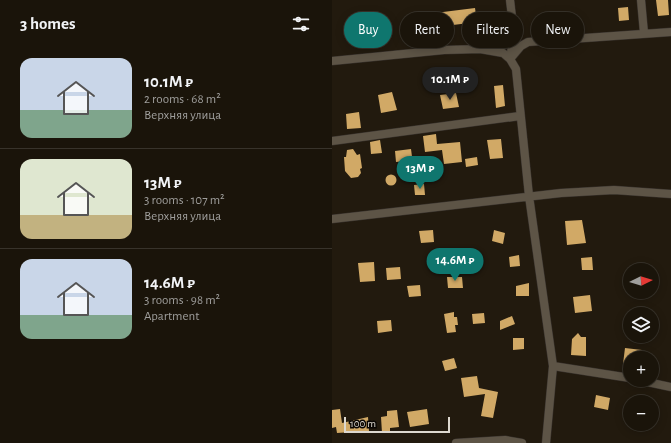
<!DOCTYPE html>
<html lang="en">
<head>
<meta charset="utf-8">
<style>
  :root { --surface:#1a140a; --page:#272118; --text:#f1f3f6; --muted:#9f9e9c; --line:#38332b; --accent:#0f766e }
  body { margin:0; font-family:"Alegreya Sans",sans-serif; background:var(--page); color:var(--text); height:100vh; display:flex; flex-direction:column; font-size:15px; white-space:nowrap }
  * { box-sizing:border-box; margin:0 }
  p { font-size:13px; color:var(--muted) }
  .icon { flex:none; width:22px; height:22px; fill:none; stroke:currentColor; stroke-width:2; stroke-linecap:round; stroke-linejoin:round }
  .map { position:relative; flex:1; overflow:hidden }
  .panel { display:flex; flex-direction:column; background:var(--surface); width:332px }
  .panel>* { flex:none }
  .banner { position:absolute; left:12px; top:12px; width:267px; height:36px; display:flex; gap:8px }
  .needle { width:26px; rotate:85deg }
  .tools { position:absolute; left:291px; top:263px; display:grid; gap:8px }
  .tools a { display:grid; place-items:center; width:36px; height:36px; border-radius:50%; background:var(--surface); box-shadow:0 2px 10px #0003,0 0 0 1px var(--line); font-size:20px }
  .scale { position:absolute; left:12px; bottom:10px; width:106px; box-sizing:border-box; padding-left:4px; border:2px solid #ddd8cf; border-top:0; font-size:11px; line-height:14px; white-space:nowrap; color:#ddd8cf; -webkit-text-stroke:3px #090603; paint-order:stroke }
  .price { position:absolute; translate:-50% -34px; padding:0 9px; border-radius:14px; background:var(--accent); color:#fff; font-size:13px; line-height:26px; filter:drop-shadow(0 1px 2px #0008) }
  .price::after { content:''; position:absolute; left:50%; top:24px; width:12px; height:9px; margin-left:-6px; background:inherit; clip-path:polygon(0 0,100% 0,50% 100%) }
  .price.selected { background:#222; color:#fff }
  ul { padding:0; list-style:none }
  li { display:flex; align-items:center; gap:12px; height:100px; padding:0 20px }
  li+li { border-top:1px solid var(--line) }
  li span { display:grid; place-items:center; flex:none; width:112px; height:80px; border-radius:12px; color:#555 }
  li>.icon { margin-inline-start:auto }
  span .icon { width:48px; height:48px; fill:#fffc; stroke-width:1 }
  li b { font-size:17px }
  h2 { display:flex; justify-content:space-between; align-items:center; height:48px; padding:0 20px; font-size:17px }
  .pill { padding:0 14px; border-radius:18px; background:var(--surface); box-shadow:0 2px 10px #0003,0 0 0 1px var(--line); font-size:14px; line-height:36px }
  .pill.selected { background:var(--accent); color:#fff }
  main { display:flex; flex:1; min-height:0 }
  .map>svg:first-child { display:block }
  .building { fill:#d1a966 }
  .lines { fill:none; stroke-linecap:round; stroke-linejoin:round }
  .minor-casing { stroke:#39332e; stroke-width:9 }
  .minor { stroke:#5d5446; stroke-width:8 }
</style>
</head>
<body>
<main>
<section class="panel">
<h2>3 homes<svg class="icon" aria-label="filters" viewBox="0 0 24 24"><path d="M4 7h16M4 17h16"/><circle cx="9" cy="7" r="2"/><circle cx="15" cy="17" r="2"/></svg></h2>
<ul>
<li><span style="background:linear-gradient(#c9d6e8 65%,#7fa58c 0)"><svg class="icon" aria-label="home" viewBox="0 0 24 24"><path d="M3 11l9-7 9 7M6 9v11h12V9"/></svg></span><div><b>10.1M ₽</b><p>2 rooms · 68 m²</p><p>Верхняя улица</p></div></li>
<li><span style="background:linear-gradient(#dfe7d0 70%,#c2b280 0)"><svg class="icon" aria-label="home" viewBox="0 0 24 24"><path d="M3 11l9-7 9 7M6 9v11h12V9"/></svg></span><div><b>13M ₽</b><p>3 rooms · 107 m²</p><p>Верхняя улица</p></div></li>
<li><span style="background:linear-gradient(#c9d6e8 70%,#7fa58c 0)"><svg class="icon" aria-label="home" viewBox="0 0 24 24"><path d="M3 11l9-7 9 7M6 9v11h12V9"/></svg></span><div><b>14.6M ₽</b><p>3 rooms · 98 m²</p><p>Apartment</p></div></li>
</ul>
</section>
<div class="map">
<svg width="339" height="443" viewBox="0 0 339 443">
  <rect width="100%" height="100%" fill="#221a0e"/>
  <!-- building -->
  <path class="building" d="M324,0h12l1,15 -11,1z
    M296,7l1,13 -10,1 -1,-13z
    M143,8l2,14 -40,5 -2,-14z
    M171,85l2,21 -9,2 -2,-22z
    M60,92l5,18 -16,3 -3,-18z
    M124,93l3,14 -16,2 -3,-14z
    M27,112l2,16 -14,1 -1,-15z
    M104,134l1,10 23,-2 2,20 -18,2 -2,-14 -17,2 -2,-16z
    M169,139l2,19 -13,1 -3,-19z
    M48,140l2,13 -11,1 -1,-12z
    M21,149l4,6 3,-1 2,14 -2,1 1,4 -3,4 -7,1 -6,-7 -1,-14h2l1,-7z
    M79,149l2,15 -7,1v-4l-10,1 -1,-11z
    M145,157l1,8 -12,2 -1,-8z
    M53.5 180a5.5 5.5 0 1 1 11 0a5.5 5.5 0 1 1-11 0Z
    M92,184l1,11h-10l-1,-10z
    M250,220l4,23 -19,2 -2,-24z
    M101,230l1,12 -13,1 -2,-12z
    M162,230l11,3 -2,11 -11,-3z
    M187,255l1,11 -10,1 -1,-10z
    M260,257l1,13h-11l-1,-12z
    M42,262l1,19 -15,1 -2,-19z
    M68,267l1,12 -14,1 -1,-12z
    M115,277h15l1,11h-15z
    M197,283v13h-13v-10z
    M88,285l1,11 -12,1 -2,-11z
    M258,295l2,16 -17,2 -2,-16z
    M122,312v5h3l1,8h-3l1,7 -9,1 -3,-19z
    M152,313l1,10 -12,1 -1,-10z
    M180,316l3,8 -15,6v-9z
    M59,320l1,11 -14,2 -1,-12z
    M246,333l3,4h5v19l-15,-1 1,-16z
    M181,338h11v11l-11,1z
    M293,348l17,2 -1,8h-11v7l-7,-1z
    M122,358l3,10 -12,3 -3,-10z
    M145,376l2,12 19,4 -5,26 -12,-2 4,-22 -21,3 -3,-19z
    M264,395l14,3 -2,12 -14,-3z
    M8,409l2,14 26,-6 1,14 -32,2 -1,-6 -4,1v-18z
    M95,409l2,15 -19,3 -3,-15z
    M65,410l2,17 -9,1v4l-8,1 -1,-16 6,-1v-5z"/>
  <g class="lines">
    <!-- minor casing -->
    <g class="minor-casing">
      <path id="minor" d="M178,0l4,34 -4,25 6,10 13,127 24,170 -7,77
        M309,0l3,33
        M0,61l112,-11 36,-1 23,4 7,6 11,-13 7,-4 143,-10
        M0,141l188,-25
        M0,219l229,-26 53,-3 57,4
        M221,366l77,12
        M306,380l33,7
        M124,443l49,-3 17,3"/>
    </g>
    <!-- minor -->
    <use href="#minor" class="minor"/>
  </g>
</svg>
<div class="tools">
<a><svg class="needle" viewBox="-14 -14 28 28"><path d="M0-13l5 13h-10z" fill="#e53935"/><path d="M0 13l5-13h-10z" fill="#9f9e9c"/></svg></a>
<a><svg class="icon" aria-label="layers" viewBox="0 0 24 24"><path d="M12 4l9 5-9 5-9-5zM3 14l9 5 9-5"/></svg></a>
<a>+</a>
<a>−</a>
</div>
<div class="scale">100 m</div>
<b class="price selected" style="left:118px;top:101px">10.1M ₽</b>
<b class="price" style="left:88px;top:190px">13M ₽</b>
<b class="price" style="left:123px;top:282px">14.6M ₽</b>
<div class="banner">
<a class="pill selected">Buy</a>
<a class="pill">Rent</a>
<a class="pill">Filters</a>
<a class="pill">New</a>
</div>
</div>
</main>
</body>
</html>
